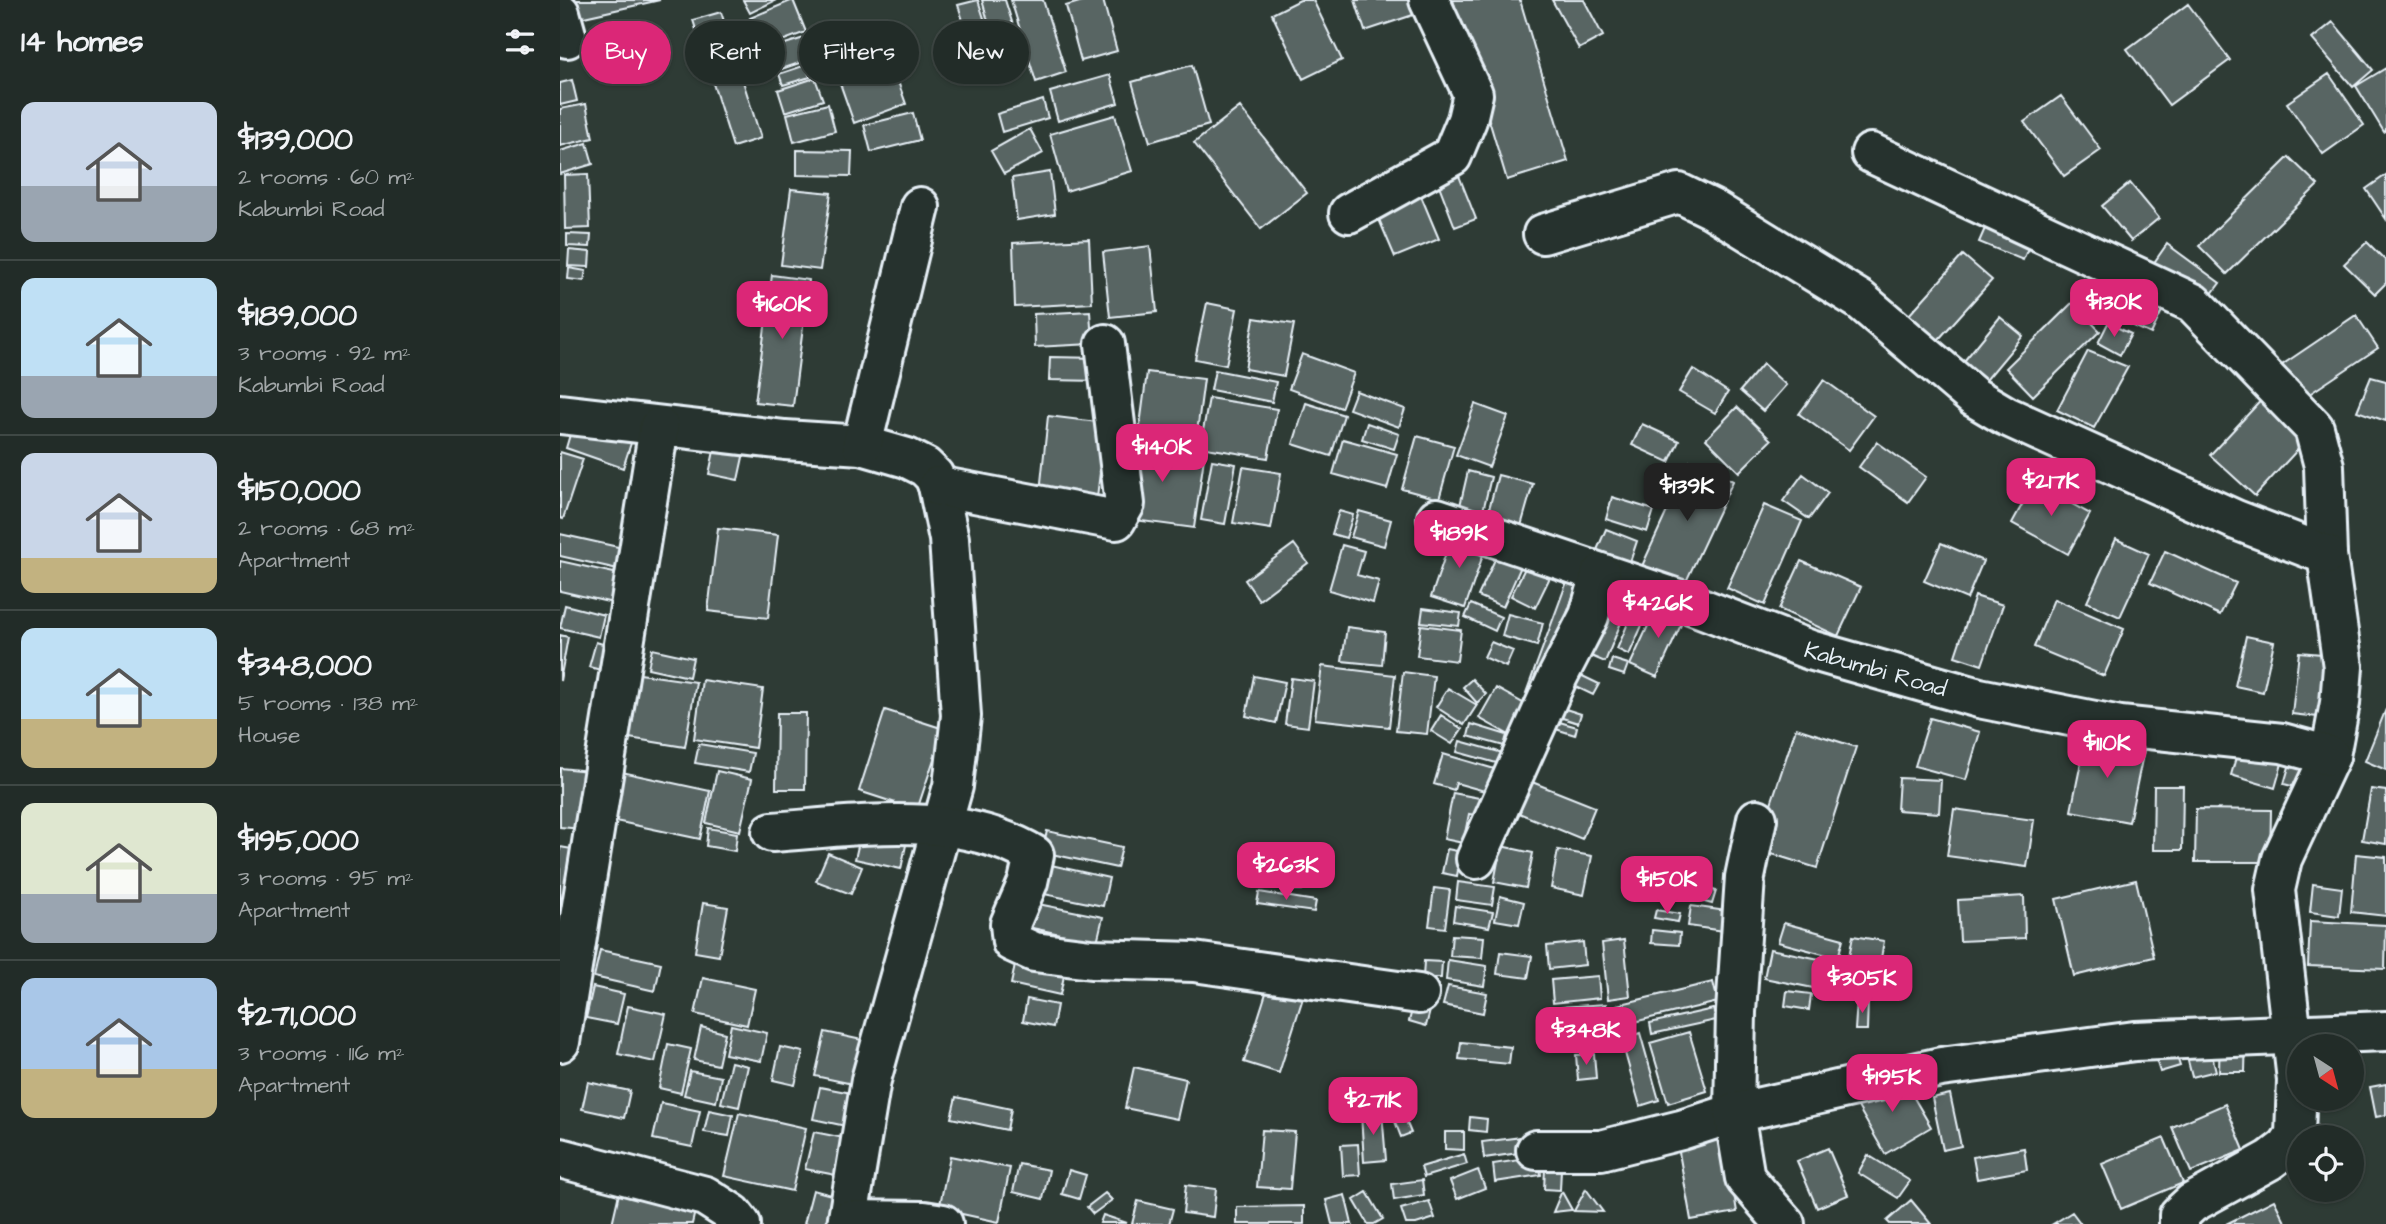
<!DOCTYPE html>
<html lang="en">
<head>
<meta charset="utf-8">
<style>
  :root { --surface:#222c28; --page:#2e3834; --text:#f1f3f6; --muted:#a2a7a8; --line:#3f4845; --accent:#db2777 }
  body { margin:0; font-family:"Architects Daughter",sans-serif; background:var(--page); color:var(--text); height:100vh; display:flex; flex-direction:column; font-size:26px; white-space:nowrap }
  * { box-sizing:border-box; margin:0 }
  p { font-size:23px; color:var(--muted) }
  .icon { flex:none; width:38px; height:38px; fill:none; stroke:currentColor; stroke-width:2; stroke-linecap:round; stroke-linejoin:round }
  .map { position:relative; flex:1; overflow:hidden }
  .panel { display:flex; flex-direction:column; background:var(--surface); width:560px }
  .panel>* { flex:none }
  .hud { position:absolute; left:21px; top:21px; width:665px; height:63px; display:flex; gap:14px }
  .needle { width:46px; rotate:144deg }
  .buttons { position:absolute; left:1727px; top:1034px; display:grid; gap:14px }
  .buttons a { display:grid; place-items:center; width:77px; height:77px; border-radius:50%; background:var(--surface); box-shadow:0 2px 5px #0004,0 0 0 2px var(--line); font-size:35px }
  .price { position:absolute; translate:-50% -60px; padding:0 16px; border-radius:14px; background:var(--accent); color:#fff; font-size:23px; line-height:46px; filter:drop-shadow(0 2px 4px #0008) }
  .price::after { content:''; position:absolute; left:50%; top:42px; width:21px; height:16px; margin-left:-10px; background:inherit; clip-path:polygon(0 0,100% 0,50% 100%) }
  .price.active { background:#222; color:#fff }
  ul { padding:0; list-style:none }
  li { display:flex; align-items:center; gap:21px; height:175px; padding:0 21px }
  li+li { border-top:2px solid var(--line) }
  li span { display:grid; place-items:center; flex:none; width:196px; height:140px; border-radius:14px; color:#555 }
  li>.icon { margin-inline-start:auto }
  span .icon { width:84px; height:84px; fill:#fffc; stroke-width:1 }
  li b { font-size:30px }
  h2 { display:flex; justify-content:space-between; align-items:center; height:84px; padding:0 21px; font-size:30px }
  .tag { padding:0 24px; border-radius:32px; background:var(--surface); box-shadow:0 2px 5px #0004,0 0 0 2px var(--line); font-size:24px; line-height:63px }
  .tag.active { background:var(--accent); color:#fff }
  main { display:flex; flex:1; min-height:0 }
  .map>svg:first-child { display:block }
  .building { fill:#596563; stroke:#e8f1f8; stroke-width:2 }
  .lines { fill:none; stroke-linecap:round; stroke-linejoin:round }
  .minor-casing { stroke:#e8f1f8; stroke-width:44 }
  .minor { stroke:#26332d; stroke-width:38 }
  .labels { text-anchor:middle; stroke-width:6; stroke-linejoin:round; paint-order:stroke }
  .street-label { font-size:23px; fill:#e8f1f8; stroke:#26332d }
</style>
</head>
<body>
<main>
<section class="panel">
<h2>14 homes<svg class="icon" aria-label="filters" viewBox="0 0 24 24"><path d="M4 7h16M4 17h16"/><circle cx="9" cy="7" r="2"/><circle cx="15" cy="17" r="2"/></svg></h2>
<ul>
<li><span style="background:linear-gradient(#c9d6e8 60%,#9aa5b1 0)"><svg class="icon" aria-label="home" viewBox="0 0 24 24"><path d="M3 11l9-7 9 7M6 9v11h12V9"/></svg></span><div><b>$139,000</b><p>2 rooms · 60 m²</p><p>Kabumbi Road</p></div></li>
<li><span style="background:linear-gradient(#bfe0f5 70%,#9aa5b1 0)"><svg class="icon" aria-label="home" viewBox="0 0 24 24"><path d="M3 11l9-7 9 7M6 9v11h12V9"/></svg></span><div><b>$189,000</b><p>3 rooms · 92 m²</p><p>Kabumbi Road</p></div></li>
<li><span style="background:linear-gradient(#c9d6e8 75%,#c2b280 0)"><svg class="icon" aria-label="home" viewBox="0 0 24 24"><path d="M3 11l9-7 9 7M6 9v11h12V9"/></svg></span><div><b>$150,000</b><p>2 rooms · 68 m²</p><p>Apartment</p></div></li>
<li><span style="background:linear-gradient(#bfe0f5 65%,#c2b280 0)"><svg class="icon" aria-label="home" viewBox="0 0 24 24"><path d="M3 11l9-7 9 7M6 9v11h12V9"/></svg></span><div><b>$348,000</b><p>5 rooms · 138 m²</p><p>House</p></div></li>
<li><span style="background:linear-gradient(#dfe7d0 65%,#9aa5b1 0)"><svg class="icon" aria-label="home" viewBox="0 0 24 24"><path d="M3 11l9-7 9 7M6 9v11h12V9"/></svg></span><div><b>$195,000</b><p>3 rooms · 95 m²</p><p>Apartment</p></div></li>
<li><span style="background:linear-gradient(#a9c7e8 65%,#c2b280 0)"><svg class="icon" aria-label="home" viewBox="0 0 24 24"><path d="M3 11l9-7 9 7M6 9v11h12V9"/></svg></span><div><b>$271,000</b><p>3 rooms · 116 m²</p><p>Apartment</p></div></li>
</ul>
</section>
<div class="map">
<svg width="1826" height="1224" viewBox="0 0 1826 1224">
  <rect width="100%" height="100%" fill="#2e3b35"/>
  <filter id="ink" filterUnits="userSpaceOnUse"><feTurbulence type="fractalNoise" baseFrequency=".0143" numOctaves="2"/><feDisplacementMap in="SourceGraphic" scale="14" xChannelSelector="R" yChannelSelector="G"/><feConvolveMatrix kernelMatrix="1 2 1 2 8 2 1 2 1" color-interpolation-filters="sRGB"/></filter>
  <g filter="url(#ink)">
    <!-- building -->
    <path class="building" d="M10,0h90l-85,19z
      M183,0h33l-26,13z
      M233,0l13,32 -43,16 -13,-30z
      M418,0l15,46 -20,6 -15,-47z
      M422,0h23l8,25 -22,7z
      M451,0h32l23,72 -30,10z
      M526,0h17l14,51 -36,10 -15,-55z
      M740,0h13l29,60 -39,19 -31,-65z
      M795,0h56l5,14 -51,17z
      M893,0h67l48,161 -61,19z
      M992,0h32l19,36 -24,13z
      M1628,4l42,56 -61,45 -42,-56z
      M161,12l40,126 -28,9 -40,-127z
      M1773,22l40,48 -20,17 -41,-48z
      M294,31l5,23 -27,6 -5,-23z
      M456,31l5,15 -20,6 -5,-15z
      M247,37l7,21 -44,15 -7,-22z
      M327,51l19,53 -52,19 -19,-54z
      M246,65l4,12 -27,8 -4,-11z
      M632,65l17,60 -59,17 -18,-60z
      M1826,68v63l-2,1 -28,-46z
      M1769,74l35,51 -41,29 -36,-51z
      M550,75l8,28 -60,18 -8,-29z
      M255,78l8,22 -38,12 -7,-22z
      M12,80l5,21 -17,4v-22z
      M1501,96l40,54 -37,26 -40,-54z
      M483,100l5,18 -46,14 -5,-18z
      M26,104l7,34 -33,8v-37z
      M268,104l7,27 -41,11 -7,-28z
      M680,107l67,86 -46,36 -67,-86z
      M353,113l7,27 -49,12 -7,-27z
      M555,115l17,56 -66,20 -16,-57z
      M470,129l13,24 -39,21 -13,-23z
      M27,143l6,21 -33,10v-23z
      M237,150l55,1 -1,25 -54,-1z
      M1729,157l29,28 -91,89 -28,-28z
      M892,158l24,61 -21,8 -23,-60z
      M490,172l5,42 -38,6 -5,-42z
      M28,174l2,54 -25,1 -1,-54z
      M1826,175v44l-20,-30z
      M1570,183l29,35 -28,23 -29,-35z
      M856,184l23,55 -44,18 -23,-54z
      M231,189l40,4 -11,77 -39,-5z
      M1430,217l44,17 -11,26 -44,-18z
      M7,234l24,1 -1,12 -23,-1z
      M529,239l3,64 -77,4 -2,-64z
      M1807,242l19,19v22l-11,11 -31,-30z
      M1607,244l53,39 -15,20 -52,-39z
      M590,246l7,66 -47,5 -7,-65z
      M9,250l21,2 -1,15 -21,-1z
      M1403,255l29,25 -54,60 -29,-25z
      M9,268l17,3 -2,10 -16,-2z
      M212,275l37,5 -16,126 -38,-4z
      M1567,290l37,17 -13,27 -37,-17z
      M647,303l30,6 -11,56 -31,-6z
      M1512,303l28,28 -67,65 -27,-28z
      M530,311l2,33 -57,3 -1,-33z
      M1796,315l22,33 -79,53 -23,-32z
      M1440,317l23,19 -41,49 -22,-19z
      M694,318l40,6 -10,52 -39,-7z
      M1548,323l23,11 -11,21 -22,-12z
      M1528,351l40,16 -34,61 -37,-18z
      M742,354l52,19 -13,35 -52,-19z
      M490,357l50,1 -1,23 -50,-1z
      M1203,364l23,21 -23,26 -23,-20z
      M1133,369l35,23 -13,21 -36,-21z
      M655,370l61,12 -4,20 -61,-12z
      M587,372l57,7 -8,61 -57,-7z
      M1811,377l15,4v40l-29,-10z
      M1264,380l50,36 -25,34 -50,-36z
      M796,391l49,18 -6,18 -50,-18z
      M1707,394l44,41 -56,61 -45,-41z
      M649,398l68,11 -9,49 -68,-11z
      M746,403l38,12 -13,41 -38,-12z
      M915,404l33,12 -19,51 -33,-12z
      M1177,407l34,33 -32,32 -33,-33z
      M488,416l58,7 -9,74 -57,-5z
      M14,421l58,19 -9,28 -57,-20z
      M807,423l32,11 -5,15 -32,-10z
      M1082,424l37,17 -10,21 -37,-17z
      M159,428l29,6 -10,46 -29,-6z
      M857,436l37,10 -15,53 -37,-10z
      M783,439l54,15 -10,35 -54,-15z
      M570,441l75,10 -11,77 -75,-10z
      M1317,442l49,35 -18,25 -49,-35z
      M0,452l23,7 -20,60 -3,-1z
      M652,460l24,4 -11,60 -24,-4z
      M1130,461l43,20 -49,105 -42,-20z
      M683,467l38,6 -10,56 -38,-6z
      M908,471l23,6 -9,38 -23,-5z
      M1243,474l25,19 -19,26 -26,-18z
      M938,475l35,9 -14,49 -34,-9z
      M1474,483l56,31 -22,40 -56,-31z
      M1052,497l42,13 -7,22 -41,-13z
      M1204,505l38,16 -37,84 -38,-17z
      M779,511l14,4 -7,23 -14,-4z
      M799,511l32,9 -7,26 -33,-9z
      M158,528l60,7 -10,83 -60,-7z
      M1046,529l31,12 -7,21 -33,-12z
      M893,532l34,11 -22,65 -34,-11z
      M0,534l76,17 -5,21 -71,-16z
      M1556,539l33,15 -29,63 -33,-15z
      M943,542l24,11 -24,54 -25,-11z
      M1381,543l42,18 -16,38 -43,-18z
      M734,544l14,19 -49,37 -14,-20z
      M782,545l22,6 -7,24 22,6 -6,22 -44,-13z
      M1605,551l71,32 -16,32 -70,-32z
      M971,556l24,11 -20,41 -24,-12z
      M0,561l72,16 -6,29 -66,-15z
      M1241,561l60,26 -23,49 -59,-27z
      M1009,576l10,4 -42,117 -11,-4z
      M1045,587l26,11 -26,64 -26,-11z
      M1415,596l28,9 -21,60 -27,-9z
      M1079,597l13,6 -23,52 -12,-6z
      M1494,599l70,30 -20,47 -70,-29z
      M1099,602l27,12 -29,63 -27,-12z
      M911,604l30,13 -6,14 -30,-14z
      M5,605l39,10 -5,22 -39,-9z
      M863,608l38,5 -2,13 -38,-4z
      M948,614l35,9 -6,23 -35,-10z
      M861,625l40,5 -4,31 -40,-5z
      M787,627l38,5 -3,33 -40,-4z
      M0,635l8,2 -8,44z
      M1686,636l28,6 -11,50 -28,-6z
      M36,642l20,6 -7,24 -20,-5z
      M931,642l22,9 -7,16 -22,-10z
      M92,649l41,9 -4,19 -41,-9z
      M1739,652l34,3 -7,63 -34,-4z
      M1052,659l16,5 -4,11 -15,-5z
      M762,666l73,9 -6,52 -74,-8z
      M1010,670l29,14 -6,11 -29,-14z
      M843,672l31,4 -7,58 -31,-3z
      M80,674l56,8 -11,65 -56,-9z
      M694,676l31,6 -9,41 -30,-7z
      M731,678l23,3 -6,46 -23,-3z
      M912,679l14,15 -9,9 -14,-16z
      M142,680l61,9 -8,59 -61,-9z
      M888,688l29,17 -13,20 -28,-18z
      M936,688l32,18 -17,30 -32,-18z
      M993,705l28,9 -3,9 -28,-9z
      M1826,709v61l-21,-9z
      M325,710l59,19 -27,81 -58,-19z
      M217,713h29l-1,76h-29z
      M881,715l21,14 -10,15 -21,-13z
      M1370,718l50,14 -14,48 -51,-14z
      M989,719l28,8 -2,8 -29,-9z
      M911,724l36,11 -3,11 -36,-10z
      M1685,726l44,13 -14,49 -44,-13z
      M1236,728l60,19 -39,121 -61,-19z
      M1740,729l11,62 -27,-7z
      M1526,738l58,12 -15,72 -58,-11z
      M900,741l43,12 -3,11 -43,-12z
      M139,744l54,9 -4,19 -54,-9z
      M883,754l62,18 -6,23 -43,-12 -2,7 -20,-6z
      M0,768l29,3 -7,58 -22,-2z
      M57,771l93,20 -10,48 -94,-20z
      M157,771l35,8 -12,52 -34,-8z
      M1339,778l42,2 -2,33 -42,-3z
      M967,780l68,27 -13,32 -68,-28z
      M1594,786h29l-1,64h-29z
      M1811,789l15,2v53l-24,-4z
      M893,793l37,7 -4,17 -17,-3 -6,29 -19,-4z
      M1394,809l80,11 -7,47 -80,-11z
      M1636,809l75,1 -1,52h-75z
      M306,812l45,9 -10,48 -46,-10z
      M148,828l29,5 -2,18 -29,-5z
      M487,831l75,16 -5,21 -75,-16z
      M941,846l32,7 -7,35 -32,-6z
      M0,847l24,4 -24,88z
      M887,849l31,6 -4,18 -16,-3 -1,6 -15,-3z
      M998,850l34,6 -8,39 -33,-7z
      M268,853l34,14 -11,27 -35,-13z
      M1796,854l30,3v59l-35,-4z
      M491,865l58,13 -6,28 -59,-12z
      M722,868h20v22h-20z
      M1576,880l18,77 -80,19 -18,-77z
      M898,882l37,5 -3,18 -36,-5z
      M1130,883l26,8 -4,13 -26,-7z
      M1753,884l29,4 -3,28 -29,-4z
      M874,888l16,2 -5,38 -16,-2z
      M699,892l57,9 -2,11 -57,-8z
      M940,896l24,6 -5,22 -24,-4z
      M1464,896l1,42 -65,3 -2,-41z
      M468,902l75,15 -6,25 -74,-16z
      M143,903l25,4 -9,49 -24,-4z
      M895,906l38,6 -4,15 -36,-6z
      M1131,906l36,5 -3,20 -36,-5z
      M1096,910l24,4 -2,8 -24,-4z
      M1750,921l76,4 -1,44 -77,-3z
      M1224,923l59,16 -5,19 -60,-16z
      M1092,930l28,3 -1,12 -28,-2z
      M892,935l32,2 -2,21 -32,-2z
      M1293,936l31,5 -9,52 -32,-6z
      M1064,940l6,56 -22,3 -6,-56z
      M1023,942l2,23 -36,4 -2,-23z
      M1210,949l74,15 -6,29 -74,-15z
      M40,950l61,13 -6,28 -61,-14z
      M940,952l32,4 -4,22 -31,-4z
      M457,956l49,10 -6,29 -49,-11z
      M888,960l39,6 -3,20 -38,-6z
      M864,961l18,1 -1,16h-18z
      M713,971l35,11 -29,91 -35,-11z
      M1038,976l2,22 -47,5 -2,-23z
      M143,978l52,11 -8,36 -52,-11z
      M1153,982l5,20 -97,23 -4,-20z
      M888,986l39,7 -4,20 -40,-8z
      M33,987l31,7 -7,30 -31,-6z
      M1227,991l24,3 -2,16 -24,-4z
      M467,999l30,6 -4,22 -30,-6z
      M1297,1000h11l-1,30h-12z
      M854,1003l17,4 -5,19 -17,-5z
      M1046,1004l1,16 -45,2 -1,-15z
      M68,1006l38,8 -11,48 -37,-8z
      M1153,1009l3,11 -64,14 -2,-11z
      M1042,1024v20l-36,1 -1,-20z
      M171,1025l36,8 -6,28 -36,-7z
      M141,1027l24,6 -7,32 -24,-5z
      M265,1032l46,10 -9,44 -47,-10z
      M1129,1032l18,59 -39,12 -18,-60z
      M1609,1032l11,34 -20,6 -11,-34z
      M1646,1032l10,39 -24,6 -10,-40z
      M1080,1033l19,67 -19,6 -19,-67z
      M1660,1034h26l-1,38h-26z
      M901,1042l50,5 -2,17 -50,-5z
      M108,1044l23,5 -10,44 -22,-5z
      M220,1047l23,5 -8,33 -22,-5z
      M1034,1054l2,24 -18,2 -2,-25z
      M171,1062l17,4 -9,41 -18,-4z
      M574,1067l52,12 -9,40 -52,-11z
      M130,1071l31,6 -5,25 -32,-7z
      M1340,1074l31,53 -46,27 -31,-54z
      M28,1082l42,9 -6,27 -42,-9z
      M1826,1084v31l-10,2 -6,-30z
      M260,1087l42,8 -7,33 -42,-9z
      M1390,1094l11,52 -18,4 -11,-52z
      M396,1097l55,12 -4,21 -56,-12z
      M101,1103l39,8 -8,36 -39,-8z
      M1665,1104l19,46 -53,22 -19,-45z
      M149,1110l24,5 -4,21 -25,-4z
      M822,1112l4,48 -22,2 -3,-48z
      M179,1113l67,15 -14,63 -68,-15z
      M844,1116l7,17 -10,4 -7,-18z
      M910,1117l17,2 -1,13 -17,-2z
      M702,1130l33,2 -5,57 -33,-2z
      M254,1132l40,8 -8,37 -41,-8z
      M885,1132h19v18l-19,-1z
      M1164,1133l13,79 -46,8 -14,-79z
      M977,1135l3,15 -56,8 -2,-16z
      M1604,1138l19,45 -62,26 -19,-45z
      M798,1144l2,31 -17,1 -2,-31z
      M986,1148l16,1 -2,41 -16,-1z
      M1268,1148l20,47 -31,13 -20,-47z
      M1464,1148l3,22 -50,9 -4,-22z
      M904,1154l3,10 -43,13 -3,-10z
      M1308,1155l42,26 -12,17 -40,-25z
      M390,1156l60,12 -11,54 -60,-13z
      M979,1157l2,18 -46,7 -2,-18z
      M459,1164l30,6 -6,29 -30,-7z
      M509,1170l17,5 -7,24 -17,-5z
      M918,1170l7,18 -28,11 -7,-18z
      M63,1176l76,18 -7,30h-80z
      M862,1180l2,15 -30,5 -2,-16z
      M626,1185l30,4 -3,28 -30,-4z
      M1026,1189l17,23 -29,-1z
      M253,1190l33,9 -8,25h-34z
      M807,1192l16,27 -9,5h-6l-14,-24z
      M1002,1192l10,18 -19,2 8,-19z
      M545,1193l7,7 -19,14 -6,-7z
      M785,1195l7,29h-20l-6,-24z
      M1351,1200l20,24h-41l-3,-3z
      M1714,1200l12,24h-60z
      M578,1201l35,8 -4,15h-37z
      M869,1201l6,17 -19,6h-10l-5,-15z
      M744,1206v18h-67v-17z
      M1512,1212l9,12h-28z
      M543,1215l24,8h-27z"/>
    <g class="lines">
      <!-- minor casing -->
      <g class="minor-casing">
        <g id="minor">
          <path d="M0,13l7,25"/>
          <path d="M1311,153l322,150 121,125 10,38 3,89 16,112 -3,36 -10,53 -48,103 -7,31 22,190 -2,55 -8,12 -17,13 -78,43 -13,12v9"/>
          <path d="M789,213l103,-57 15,-36 6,-26 -44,-94"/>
          <path d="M983,234l136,-41 33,16 148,91 114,97 32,19 230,104 91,35"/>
          <path d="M0,414l225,26 77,5 45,13 18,9 9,9 4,10 11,53 12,177 -8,70 -82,294 -24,144"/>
          <path d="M302,445l58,-238"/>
          <path d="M378,486l178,34 9,-16 -20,-160"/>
          <path id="s1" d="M877,518l238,80 135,52 169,48 141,28 162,17 48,13"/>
          <path d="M212,832c86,-6 185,-23 262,23l-6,27 -18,42 2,18 22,10 57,7 103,3 225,32"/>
          <path d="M916,859l82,-183 31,-60 12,-42"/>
          <path d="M0,1042l99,-615"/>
          <path d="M976,1150h65l80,-20 53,-17 2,-101 9,-135 12,-58"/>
          <path d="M0,1158l145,38 28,18 8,10"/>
          <path d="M288,1220l76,1 19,3"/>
          <path d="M1225,1224l-40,-46 -11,-65 207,-46 194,-26 251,-10"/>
        </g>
      </g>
      <!-- minor -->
      <use href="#minor" class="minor"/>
    </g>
  </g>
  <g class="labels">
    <!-- street labels -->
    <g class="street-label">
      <text dy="8" stroke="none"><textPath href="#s1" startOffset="464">Kabumbi Road</textPath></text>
    </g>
  </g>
</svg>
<div class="buttons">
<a><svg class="needle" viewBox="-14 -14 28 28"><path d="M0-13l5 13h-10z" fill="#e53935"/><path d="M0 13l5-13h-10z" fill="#a2a7a8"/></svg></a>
<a><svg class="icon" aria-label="locate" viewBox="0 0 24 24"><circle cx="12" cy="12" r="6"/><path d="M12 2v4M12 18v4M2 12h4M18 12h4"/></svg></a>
</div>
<b class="price" style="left:1554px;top:339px">$130K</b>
<b class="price" style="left:222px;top:341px">$160K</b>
<b class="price" style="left:602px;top:484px">$140K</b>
<b class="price" style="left:1491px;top:518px">$217K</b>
<b class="price active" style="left:1127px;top:523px">$139K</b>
<b class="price" style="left:899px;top:570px">$189K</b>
<b class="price" style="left:1098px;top:640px">$426K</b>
<b class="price" style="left:1547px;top:780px">$110K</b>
<b class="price" style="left:726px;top:902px">$263K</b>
<b class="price" style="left:1107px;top:916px">$150K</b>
<b class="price" style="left:1302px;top:1015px">$305K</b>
<b class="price" style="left:1026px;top:1067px">$348K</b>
<b class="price" style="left:1332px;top:1114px">$195K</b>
<b class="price" style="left:813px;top:1137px">$271K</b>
<div class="hud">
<a class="tag active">Buy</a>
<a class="tag">Rent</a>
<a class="tag">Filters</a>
<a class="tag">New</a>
</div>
</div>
</main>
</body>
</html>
